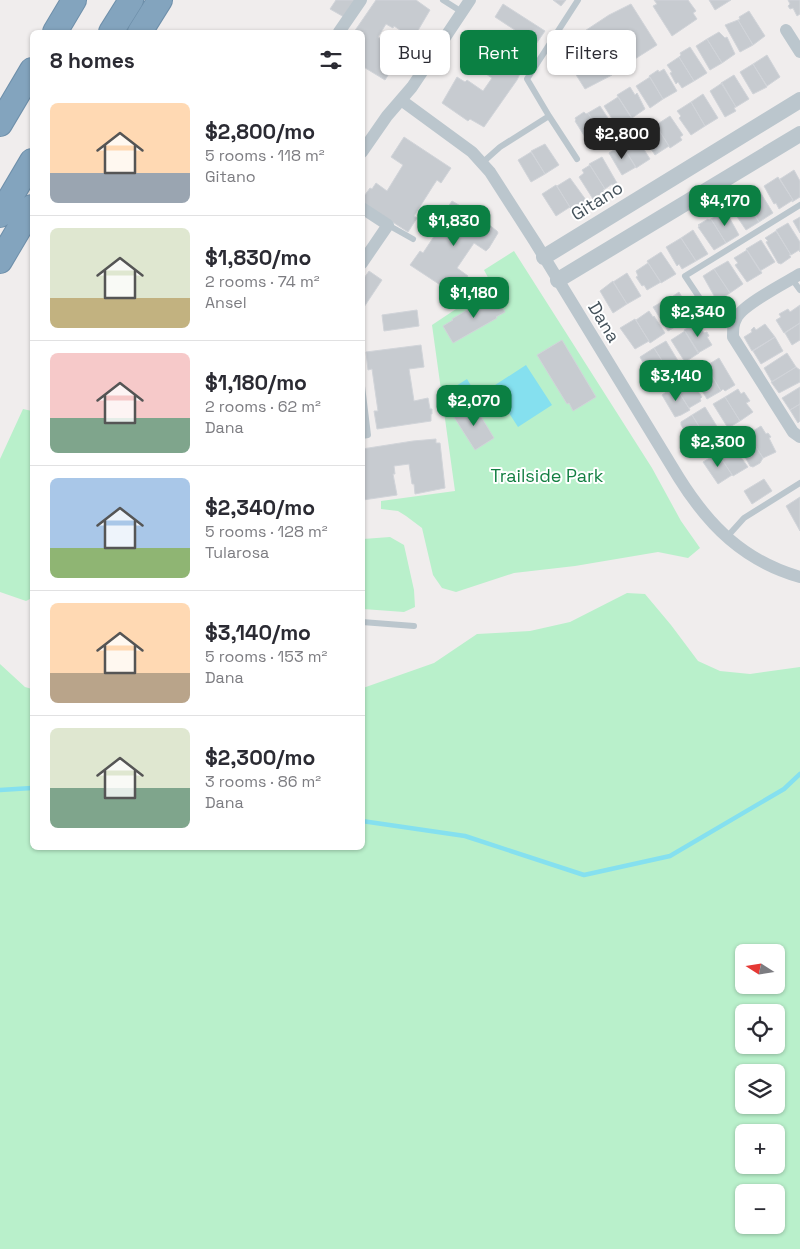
<!DOCTYPE html>
<html lang="en">
<head>
<meta charset="utf-8">
<style>
  :root { --surface:#fff; --page:#f7f7f7; --text:#2b2b33; --muted:#7c7c81; --line:#e1e1e2; --accent:#0b8043 }
  body { margin:0; font-family:"Space Grotesk",sans-serif; background:var(--page); color:var(--text); height:100vh; display:flex; flex-direction:column; font-size:19px; white-space:nowrap }
  * { box-sizing:border-box; margin:0 }
  p { font-size:16px; color:var(--muted) }
  .icon { flex:none; width:28px; height:28px; fill:none; stroke:currentColor; stroke-width:2; stroke-linecap:round; stroke-linejoin:round }
  .map { position:relative; flex:1; overflow:hidden }
  .side { position:absolute; left:30px; top:30px; width:335px; height:820px; display:flex; flex-direction:column; background:var(--surface); border-radius:8px; box-shadow:0 1px 4px #0004 }
  .side>* { flex:none }
  .guide { position:absolute; left:380px; top:30px; width:345px; height:45px; display:flex; gap:10px }
  .needle { width:32px; rotate:282deg }
  .tools { position:absolute; left:735px; top:944px; display:grid; gap:10px }
  .tools a { display:grid; place-items:center; width:50px; height:50px; border-radius:8px; background:var(--surface); box-shadow:0 1px 4px #0004; font-size:25px }
  .price { position:absolute; translate:-50% -42px; padding:0 11px; border-radius:10px; background:var(--accent); color:#fff; font-size:16px; line-height:32px; filter:drop-shadow(0 1px 2px #0008) }
  .price::after { content:''; position:absolute; left:50%; top:30px; width:15px; height:11px; margin-left:-8px; background:inherit; clip-path:polygon(0 0,100% 0,50% 100%) }
  .price.on { background:#222; color:#fff }
  ul { padding:0; list-style:none }
  li { display:flex; align-items:center; gap:15px; height:125px; padding:0 20px }
  li+li { border-top:1px solid var(--line) }
  li span { display:grid; place-items:center; flex:none; width:140px; height:100px; border-radius:8px; color:#555 }
  li>.icon { margin-inline-start:auto }
  span .icon { width:60px; height:60px; fill:#fffc; stroke-width:1 }
  li b { font-size:21px }
  h2 { display:flex; justify-content:space-between; align-items:center; height:60px; padding:0 20px; font-size:21px }
  .tag { padding:0 18px; border-radius:8px; background:var(--surface); box-shadow:0 1px 4px #0004; font-size:18px; line-height:45px }
  .tag.on { background:var(--accent); color:#fff }
  .map>svg:first-child { display:block }
  .green { fill:#b9f0cb; fill-rule:evenodd }
  .water { fill:#85e0ef }
  .lines { fill:none; stroke-linecap:round; stroke-linejoin:round }
  .stream { stroke:#85e0ef; stroke-width:4.5 }
  .building { fill:#c7cbd0; stroke:#d1d4d9 }
  .motorway-casing { stroke:#6e8faa; stroke-width:26 }
  .service { stroke:#bbc6cd; stroke-width:6 }
  .minor { stroke:#bbc6cd; stroke-width:12 }
  .tertiary { stroke:#bbc6cd; stroke-width:16 }
  .motorway { stroke:#83a4be; stroke-width:24 }
  .labels { text-anchor:middle; stroke-width:4; stroke-linejoin:round; paint-order:stroke }
  .street-label { font-size:18px; fill:#45525b; stroke:#fff }
  .park-label { font-size:18px; fill:#137f42; stroke:#fff }
</style>
</head>
<body>
<div class="map">
<svg width="800" height="1249" viewBox="0 0 800 1249">
  <rect width="100%" height="100%" fill="#f0eded"/>
  <!-- green -->
  <path class="green" d="M514,251l138,217 29,53 19,27 -12,10 -30,-6 -83,14 -61,7 -58,19 -14,-4 -9,-13 -11,-47 -16,-12 -8,-5 -17,-2v-8l74,-10 -23,-166 60,-40 -8,-15z
    M23,409l9,2v187l-6,3 -26,-9v-133z
    M390,537l14,8 10,45 1,17 -11,5 -41,-3v-70z
    M627,593l18,1 26,31 27,36 22,10 30,3 50,-7v582h-800v-585l25,23 7,2v159h330l1,-160 71,-25 43,-29 53,-3 40,-9zM744,952h32v33h-32zM744,1012h32v33h-32zM744,1072h32v33h-32zM744,1132h32v33h-32zM744,1192h32v33h-32z"/>
  <!-- water -->
  <path class="water" d="M526,365l26,40 -34,22 -26,-40z
    M467,379l6,10 -10,7 -7,-10z"/>
  <g class="lines">
    <!-- stream -->
    <path class="stream" d="M0,790l32,-2
      M362,821l103,15 119,39 86,-19 114,-67 16,-15"/>
  </g>
  <!-- building -->
  <path class="building" d="M336,0h19l-11,17 -14,-8z
    M376,0h40l14,10 -17,29 -19,-13 -1,2 -7,-4 -8,13 18,11 -2,2 7,4 -16,26 -23,-14v-34h-8z
    M553,0h13l-5,6z
    M654,0h34l8,11 -3,2 4,6 -25,17 -19,-30 4,-2z
    M709,0h22l-16,10z
    M788,0h12v14l-3,2 -4,-8 -3,1 -2,-3 2,-2z
    M503,4l42,27 -9,13 -41,-27z
    M631,4l26,41 -30,19 -10,-19 -2,1 -4,-6 -13,8 11,17 -2,1 5,9 -27,14 -17,-27 3,-2 -9,-14 47,-31z
    M749,11l16,25 -12,9 -15,-25 2,-1 -1,-2z
    M738,20l15,25 -13,7 -15,-27z
    M488,32l39,27 -10,21 -33,47 -14,-8 -2,2 -26,-18 15,-26 8,5 2,-2 16,11 9,-13 -6,-4 1,-1 -18,-12z
    M719,32l6,6 2,-1 8,17 -13,9 -15,-24z
    M707,39l15,24 -12,7 -14,-24z
    M690,47l17,26 -13,8 -15,-24 2,-2 -1,-2z
    M767,55l13,22 -13,9 -14,-22z
    M679,57l15,24 -12,7 -4,-6 -2,2 -6,-11 2,-1 -5,-7z
    M753,64l14,23 -14,7 -13,-22z
    M664,69l13,22 -14,8 -14,-23 9,-6 1,2z
    M734,75l15,24 -13,8 -15,-24z
    M650,77l13,22 -13,9 -14,-22z
    M722,83l14,24 -2,1 2,3 -11,6 -15,-26z
    M630,87l5,8 2,-2 8,16 -13,9 -15,-23z
    M703,94l15,24 -13,8 -14,-24z
    M618,97l14,22 -14,9 -14,-22z
    M691,102l14,24 -14,9 -12,-17 2,-2 -4,-5z
    M600,106l15,23 -12,7 -15,-23z
    M584,112l2,2 2,-1 15,23 -13,9 -15,-24 1,-1 -1,-2z
    M670,116l13,19 -3,2 2,3 -12,8 -14,-23z
    M655,124l14,22 -14,9 -15,-22z
    M404,137l47,31 -10,15 -4,-3 -4,6 -19,30 3,2 -9,14 -46,-30v-3l8,-11 2,1 4,-6 11,8 16,-26 -12,-8z
    M636,137l14,22 -14,9 -14,-23z
    M545,144l14,21 -14,9 -14,-23z
    M622,145l14,22 -14,8 -13,-22z
    M531,152l14,22 -14,8 -13,-22z
    M602,157l15,26 -4,3 -1,-2 -7,5 -16,-25z
    M590,165l15,24 -2,1 1,2 -11,7 -14,-22 5,-4 -2,-3z
    M794,170l6,11v16l-8,5 1,-2 -13,-21z
    M778,177l15,23 -14,9 -3,-6 -2,1 -10,-18z
    M570,178l16,22 -15,9 -14,-23z
    M556,185l14,22 -14,9 -14,-22z
    M760,192l13,21 -14,9 -14,-23z
    M745,200l14,22 -13,8 -14,-21z
    M452,201l27,16 18,14 1,2 -9,15 -3,3 -12,-8 -17,25 11,8 -4,5 2,2 -9,13 -47,-31 10,-14 3,2 4,-6 21,-32 -4,-2z
    M725,210l14,25 -13,8 -15,-24z
    M800,217v16l-7,-12z
    M708,219l1,1 2,-1 15,24 -12,7 -16,-23 2,-1 -2,-1z
    M788,223l12,19v10l-1,-2 -8,5 -15,-25z
    M693,230l15,24 -12,7 -15,-23z
    M776,231l15,24h-2l2,2 -10,7 -3,-1 -12,-21 2,-1 -3,-3z
    M681,238l15,23 -14,8 -3,-5 -2,2 -11,-19z
    M761,240l14,22 -15,9 -14,-22z
    M747,250l15,23 -15,9 -12,-17 3,-2 -4,-5z
    M661,252l15,22 -15,9 -14,-22z
    M728,261l15,23 -13,9 -16,-24z
    M648,263l13,19 -14,8 -3,-5 -2,1 -6,-9 2,-1 -2,-5z
    M714,269l16,24 -13,8 -14,-25z
    M369,271l13,9 -20,30v-29z
    M627,273l14,23 -14,8 -14,-22z
    M613,281l14,23 -14,9 -13,-22z
    M679,292l14,24v3l-9,6 -1,-2 -3,1 -14,-23z
    M494,294l11,18 -9,5 1,1 -44,25 -10,-17 10,-6 -1,-1z
    M665,300l15,24 -12,7 -15,-24z
    M800,305v18l-16,10 -8,-13 5,-3 -2,-3 9,-5 2,3z
    M417,310l2,16 -35,5 -2,-16z
    M649,311l4,6 1,-1 11,17 -15,10 -14,-23z
    M635,319l14,22 -14,8 -15,-21z
    M800,323v17l-8,5 -7,-12z
    M698,324l6,9 3,-1 2,4 -2,1 5,8 -14,8 -14,-23 8,-5 1,2z
    M765,324l10,13 -23,14 -8,-14 8,-5 -1,-2 3,-3 2,3z
    M685,331l14,22 -14,9 -14,-22z
    M775,337l8,14 -22,13 -8,-13z
    M562,340l34,57 -23,14 -4,-8 -2,1 -30,-49z
    M666,341l14,23 -11,7 -15,-23z
    M421,345l3,22 -15,2 5,32 14,-3 2,11h2v5h-1v7l-54,8 -3,-18h4l-6,-42 -4,1 -2,-18z
    M654,348l15,24 -14,7 -3,-4 -2,1 -10,-19z
    M787,353l9,14 -24,15 -8,-14z
    M719,358l16,27 -10,6 -2,-2 -2,2 -15,-25z
    M707,367l14,24 -14,8 -11,-18 2,-1 -3,-6z
    M796,367l4,3v12l-21,11 -8,-11z
    M689,378l13,19 -2,2 1,2 -12,7 -14,-22z
    M675,386l15,24 -9,5 -6,2 -13,-22z
    M800,387v17l-10,6 -8,-12z
    M738,389l3,5 3,-2 6,9 -4,2 7,9 -13,9 -15,-24z
    M725,397l15,24 -12,7 -15,-24z
    M800,404v17l-2,2 -8,-13z
    M474,405l20,33 -19,12 -21,-33z
    M705,407l16,26 -13,8 -16,-26z
    M692,415l16,26 -12,7 -15,-23v-3z
    M761,426l5,8 2,-1 3,4 -2,1 7,14 -13,6 -15,-24z
    M748,434l15,24 -3,5 -7,4 -3,-1 -13,-24z
    M436,439v4h4l5,45 -30,6 -1,-10h-2l-3,-20 -15,2 1,8h-2l4,21 -34,5 -1,-51 51,-8z
    M732,445l16,22 -15,9 -15,-22z
    M718,453l14,22 -14,9 -15,-22z
    M764,479l8,12 -20,13 -8,-13z
    M800,497v34l-14,-25z"/>
  <g class="lines">
    <!-- motorway casing -->
    <g class="motorway-casing">
      <path id="motorway" d="M55,32l19,-32
        M111,32l20,-32
        M140,32l20,-32
        M0,124l32,-54
        M0,215l32,-54
        M0,261l32,-54"/>
    </g>
    <!-- service -->
    <path class="service" d="M443,0l19,12
      M549,116l28,43
      M482,163l18,-16 49,-31 -22,-37 51,-79
      M388,225l25,14
      M792,279l8,11
      M735,320l-32,-17 -18,-27 115,-71
      M362,386l6,49 -6,1
      M726,538l18,-20 56,-35
      M362,622l52,4"/>
    <!-- minor -->
    <path class="minor" d="M786,30l14,22
      M339,32l22,-32
      M401,100l71,52 18,20 45,70 144,236c30,48 65,83 121,99
      M362,152l25,-36 25,-29 58,-87
      M362,208l26,17 -26,38
      M800,274c-15,9 -56,30 -63,43 -4,7 -4,12 -4,20l60,95 7,5"/>
    <!-- tertiary -->
    <path class="tertiary" d="M544,257l256,-157
      M558,280l242,-146"/>
    <!-- motorway -->
    <use href="#motorway" class="motorway"/>
  </g>
  <g class="labels">
    <!-- street labels -->
    <g class="street-label">
      <text transform="translate(597 201) rotate(-32)" y="6">Gitano</text>
      <text transform="translate(604 322) rotate(59)" y="6">Dana</text>
    </g>
    <!-- park labels -->
    <g class="park-label">
      <text x="547" y="482">Trailside Park</text>
    </g>
  </g>
</svg>
<div class="tools">
<a><svg class="needle" viewBox="-14 -14 28 28"><path d="M0-13l5 13h-10z" fill="#e53935"/><path d="M0 13l5-13h-10z" fill="#7c7c81"/></svg></a>
<a><svg class="icon" aria-label="locate" viewBox="0 0 24 24"><circle cx="12" cy="12" r="6"/><path d="M12 2v4M12 18v4M2 12h4M18 12h4"/></svg></a>
<a><svg class="icon" aria-label="layers" viewBox="0 0 24 24"><path d="M12 4l9 5-9 5-9-5zM3 14l9 5 9-5"/></svg></a>
<a>+</a>
<a>−</a>
</div>
<b class="price on" style="left:622px;top:160px">$2,800</b>
<b class="price" style="left:725px;top:227px">$4,170</b>
<b class="price" style="left:454px;top:247px">$1,830</b>
<b class="price" style="left:474px;top:319px">$1,180</b>
<b class="price" style="left:698px;top:338px">$2,340</b>
<b class="price" style="left:676px;top:402px">$3,140</b>
<b class="price" style="left:474px;top:427px">$2,070</b>
<b class="price" style="left:718px;top:468px">$2,300</b>
<div class="guide">
<a class="tag">Buy</a>
<a class="tag on">Rent</a>
<a class="tag">Filters</a>
</div>
<section class="side">
<h2>8 homes<svg class="icon" aria-label="filters" viewBox="0 0 24 24"><path d="M4 7h16M4 17h16"/><circle cx="9" cy="7" r="2"/><circle cx="15" cy="17" r="2"/></svg></h2>
<ul>
<li><span style="background:linear-gradient(#ffd9b3 70%,#9aa5b1 0)"><svg class="icon" aria-label="home" viewBox="0 0 24 24"><path d="M3 11l9-7 9 7M6 9v11h12V9"/></svg></span><div><b>$2,800/mo</b><p>5 rooms · 118 m²</p><p>Gitano</p></div></li>
<li><span style="background:linear-gradient(#dfe7d0 70%,#c2b280 0)"><svg class="icon" aria-label="home" viewBox="0 0 24 24"><path d="M3 11l9-7 9 7M6 9v11h12V9"/></svg></span><div><b>$1,830/mo</b><p>2 rooms · 74 m²</p><p>Ansel</p></div></li>
<li><span style="background:linear-gradient(#f6c9c9 65%,#7fa58c 0)"><svg class="icon" aria-label="home" viewBox="0 0 24 24"><path d="M3 11l9-7 9 7M6 9v11h12V9"/></svg></span><div><b>$1,180/mo</b><p>2 rooms · 62 m²</p><p>Dana</p></div></li>
<li><span style="background:linear-gradient(#a9c7e8 70%,#8fb573 0)"><svg class="icon" aria-label="home" viewBox="0 0 24 24"><path d="M3 11l9-7 9 7M6 9v11h12V9"/></svg></span><div><b>$2,340/mo</b><p>5 rooms · 128 m²</p><p>Tularosa</p></div></li>
<li><span style="background:linear-gradient(#ffd9b3 70%,#b9a48a 0)"><svg class="icon" aria-label="home" viewBox="0 0 24 24"><path d="M3 11l9-7 9 7M6 9v11h12V9"/></svg></span><div><b>$3,140/mo</b><p>5 rooms · 153 m²</p><p>Dana</p></div></li>
<li><span style="background:linear-gradient(#dfe7d0 60%,#7fa58c 0)"><svg class="icon" aria-label="home" viewBox="0 0 24 24"><path d="M3 11l9-7 9 7M6 9v11h12V9"/></svg></span><div><b>$2,300/mo</b><p>3 rooms · 86 m²</p><p>Dana</p></div></li>
</ul>
</section>
</div>
</body>
</html>
